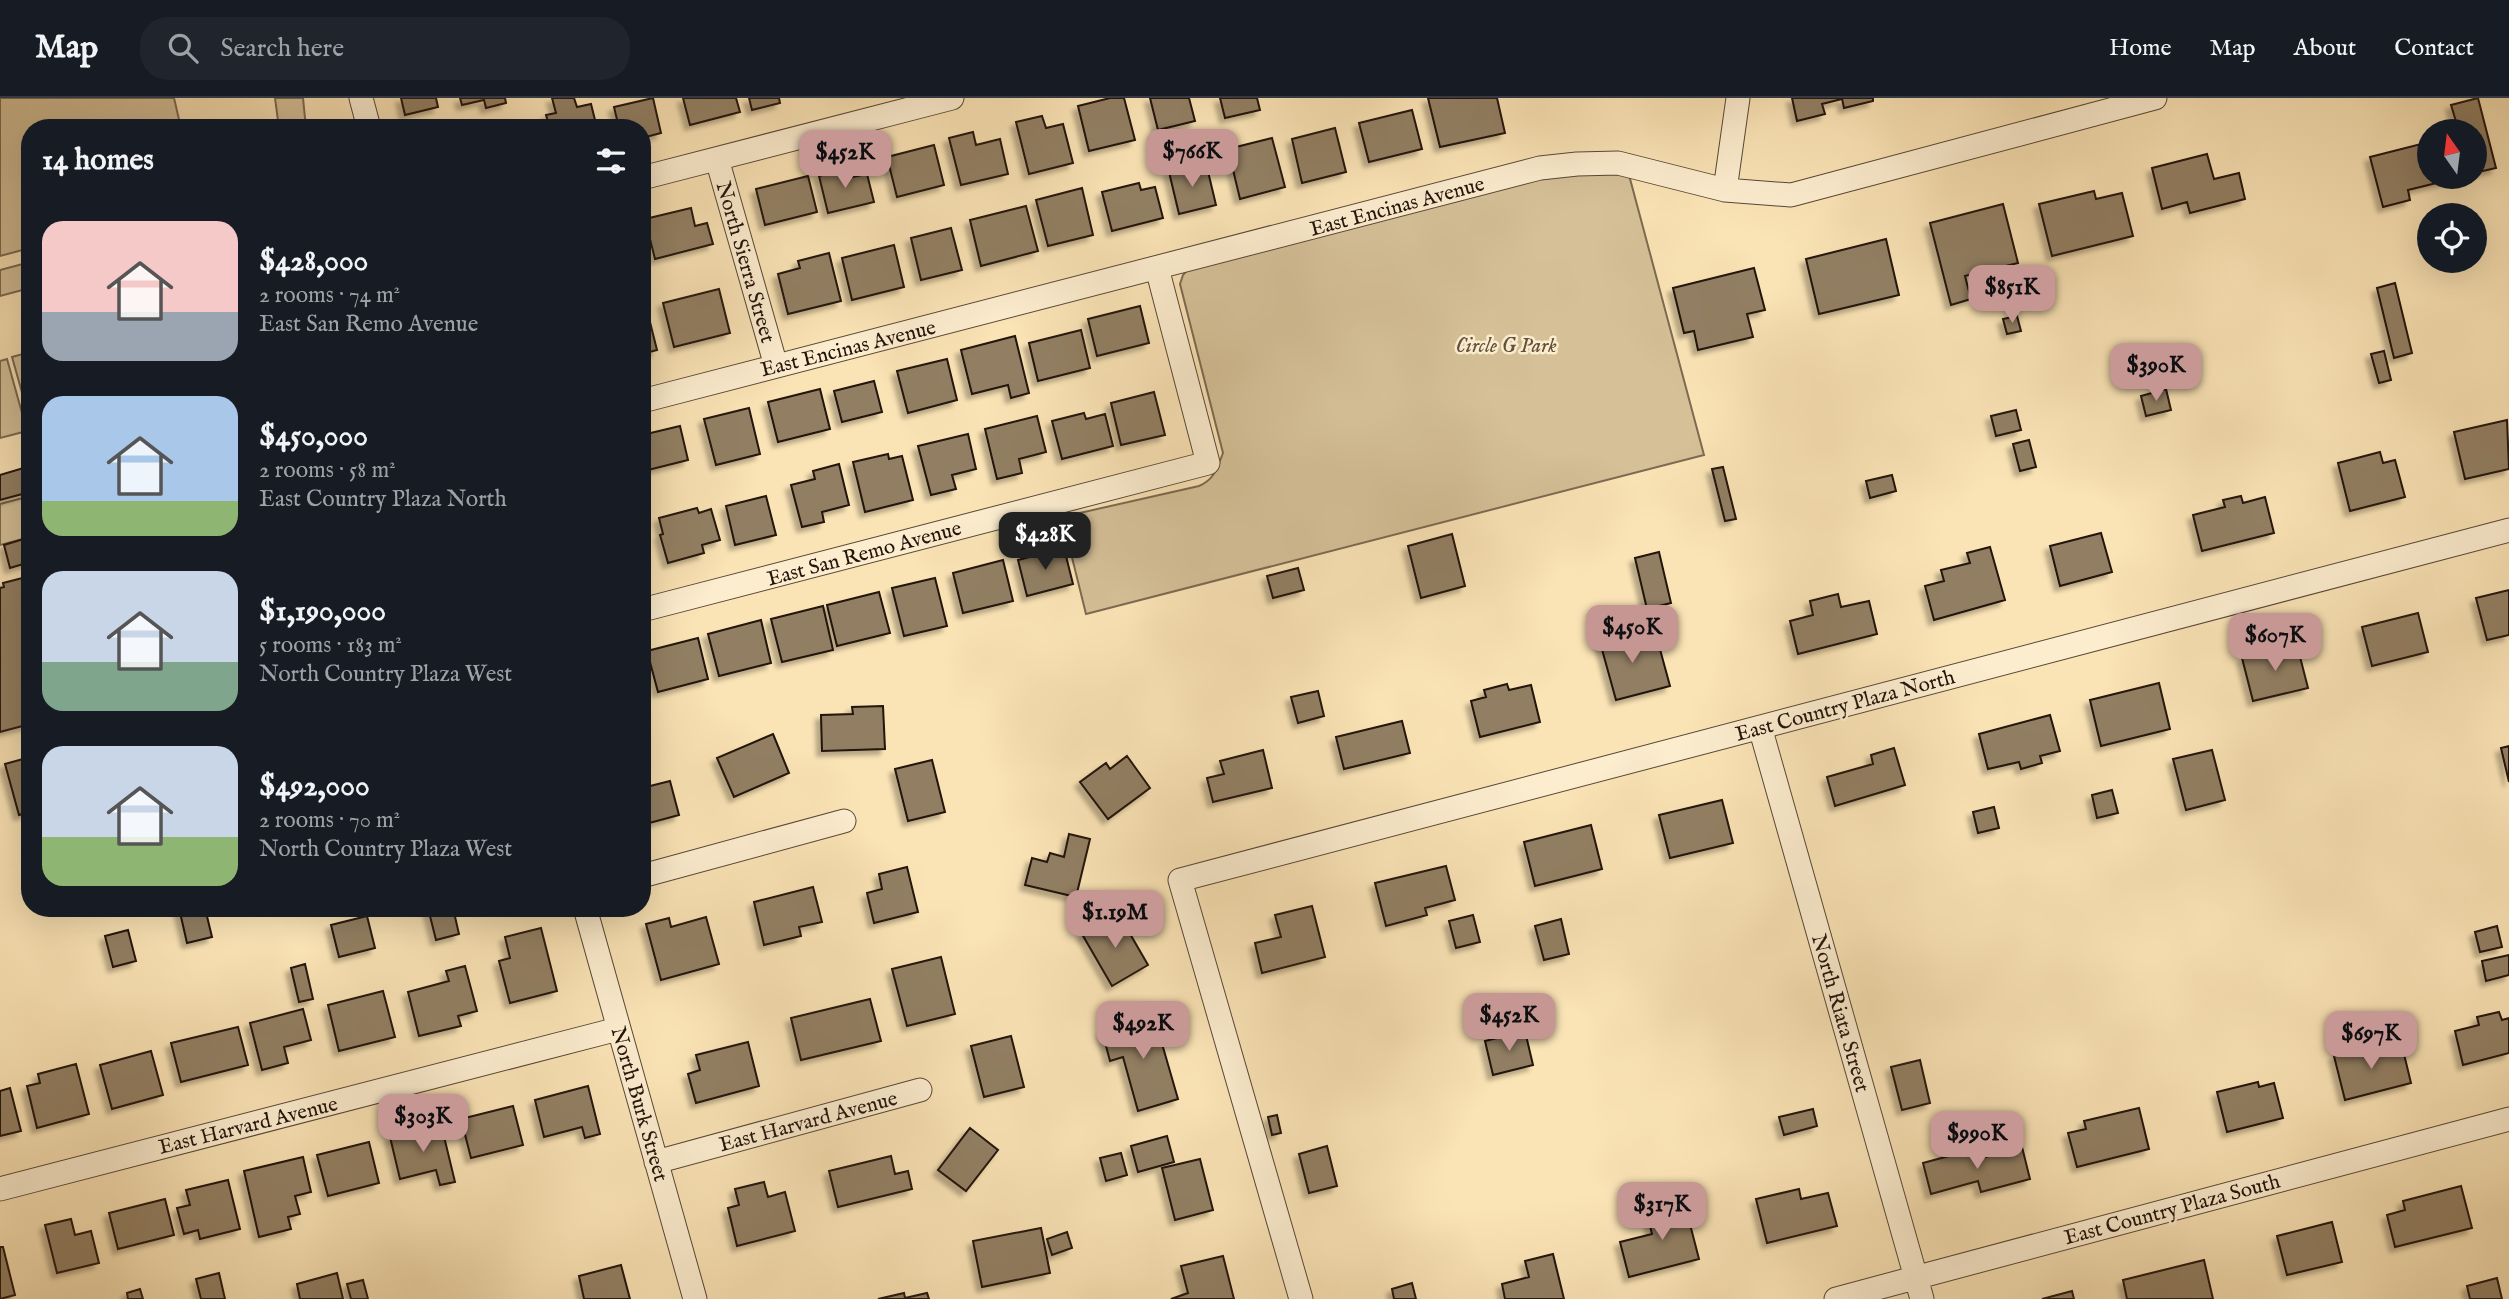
<!DOCTYPE html>
<html lang="en">
<head>
<meta charset="utf-8">
<style>
  :root { --surface:#171b24; --page:#20242c; --text:#f1f3f6; --muted:#9ea1a6; --line:#363941; --accent:#c59692 }
  body { margin:0; font-family:"IM FELL English",serif; background:var(--page); color:var(--text); height:100vh; display:flex; flex-direction:column; font-size:26px; white-space:nowrap }
  * { box-sizing:border-box; margin:0 }
  p { font-size:23px; color:var(--muted) }
  .icon { flex:none; width:38px; height:38px; fill:none; stroke:currentColor; stroke-width:2; stroke-linecap:round; stroke-linejoin:round }
  .map { position:relative; flex:1; overflow:hidden }
  .details { position:absolute; left:21px; top:21px; width:630px; height:798px; display:flex; flex-direction:column; background:var(--surface); border-radius:28px; box-shadow:0 7px 28px #0002 }
  .details>* { flex:none }
  .needle { width:46px; rotate:346deg }
  .controls { position:absolute; left:2417px; top:21px; display:grid; gap:14px }
  .controls a { display:grid; place-items:center; width:70px; height:70px; border-radius:50%; background:var(--surface); box-shadow:0 7px 28px #0002; font-size:35px }
  .price { position:absolute; translate:-50% -60px; padding:0 16px; border-radius:14px; background:var(--accent); color:#111; font-size:23px; line-height:46px; filter:drop-shadow(0 2px 4px #0008) }
  .price::after { content:''; position:absolute; left:50%; top:42px; width:21px; height:16px; margin-left:-10px; background:inherit; clip-path:polygon(0 0,100% 0,50% 100%) }
  .price.selected { background:#222; color:#fff }
  ul { padding:0; list-style:none }
  li { display:flex; align-items:center; gap:21px; height:175px; padding:0 21px }
  li span { display:grid; place-items:center; flex:none; width:196px; height:140px; border-radius:21px; color:#555 }
  li>.icon { margin-inline-start:auto }
  span .icon { width:84px; height:84px; fill:#fffc; stroke-width:1 }
  li b { font-size:30px }
  h2 { display:flex; justify-content:space-between; align-items:center; height:84px; padding:0 21px; font-size:30px }
  header { display:flex; align-items:center; gap:42px; box-sizing:border-box; height:98px; padding:0 35px; background:var(--surface); border-bottom:2px solid var(--line) }
  header strong { font-size:33px }
  nav { display:flex; gap:38px; margin-inline-start:auto; font-size:24px }
  .search { width:490px; height:63px; background:var(--page); display:flex; align-items:center; gap:18px; box-sizing:border-box; padding:0 24px; border-radius:28px; color:var(--muted); font-size:26px }
  .map>svg:first-child { display:block }
  .green { fill:#d5c098; stroke:#7c6a52; stroke-width:2 }
  .building { fill:#927f63; stroke:#22130b; stroke-width:2; filter:url(#shadow) }
  .lines { fill:none; stroke-linecap:round; stroke-linejoin:round }
  .minor-casing { stroke:#584736; stroke-width:25 }
  .minor { stroke:#fcedcf; stroke-width:23 }
  .labels { text-anchor:middle; stroke-width:5; stroke-linejoin:round; paint-order:stroke }
  .street-label { font-size:21px; fill:#22130b; stroke:#fcedcf }
  .park-label { font-size:21px; font-style:italic; fill:#61503c; stroke:#fcedcf }
</style>
</head>
<body>
<header>
<strong>Map</strong>
<div class="search"><svg class="icon" aria-label="search" viewBox="0 0 24 24"><circle cx="10" cy="10" r="6"/><path d="M15 15l6 6"/></svg>Search here</div>
<nav><a>Home</a><a>Map</a><a>About</a><a>Contact</a></nav>
</header>
<div class="map">
<svg width="2509" height="1201" viewBox="0 0 2509 1201">
  <defs>
    <filter id="shadow"><feDropShadow dx="-5" dy="5" stdDeviation="2" flood-color="#0004"/></filter>
  </defs>
  <rect width="100%" height="100%" fill="#fae3b5"/>
  <filter id="stains"><feTurbulence type="fractalNoise" baseFrequency=".00286" numOctaves="4"/><feColorMatrix values="0 0 0 0 .2 0 0 0 0 .09 0 0 0 0 .02 0 0 0 .5 -.17"/></filter>
  <radialGradient id="worn" r=".72"><stop offset=".6" stop-color="#630" stop-opacity="0"/><stop offset="1" stop-color="#630" stop-opacity=".3"/></radialGradient>
  <!-- green -->
  <path class="green" d="M0,0h174l7,30h-151v120l-30,8z
    M275,0h28l3,30h-27z
    M1585,74l44,3 75,280 -618,159 -24,-97 137,-31c16,-7 18,-18 24,-33l-43,-169 3,-9 6,-7 355,-93z
    M30,164v26l-30,8v-26z
    M30,254v69l-18,-64z
    M7,261l20,72 -27,7v-77z
    M30,398v41l-30,8v-41z"/>
  <!-- building -->
  <path class="building" d="M401,0h35l2,9 -33,8z
    M460,0h45l1,5 -20,5 -2,-8 -22,5z
    M552,0h22l3,9 14,-3 6,24h-47l-4,-13 10,-2z
    M653,0l8,35 -19,5v-10h-23l-5,-21z
    M683,0h53l4,14 -50,13z
    M749,0h30l1,5 -28,7z
    M1110,0h14l11,42 -46,11 -11,-45z
    M1150,0h39l6,23 -37,9z
    M1220,0h37l3,12 -35,8z
    M1428,0h69l8,35 -65,14z
    M1792,0h81v3l-29,7 -2,-9 -20,5 3,10 -28,7z
    M2478,0l18,70 -22,5v-42h-28l12,-3 -7,-23z
    M1412,12l10,39 -53,13 -10,-39z
    M1042,18l4,12 17,-4 10,39 -44,11 -13,-52z
    M1335,30l11,44 -44,11 -10,-44z
    M973,34l3,13 24,-6 8,35 -47,11 -12,-47z
    M1272,40l13,49 -45,12 -12,-50z
    M2429,44v35h32l-53,13 2,10 -27,7 -13,-50z
    M934,47l10,40 -47,12 -10,-40z
    M2207,56l7,25 25,-6 6,26 -55,14 -3,-11 -25,7 -10,-41z
    M1206,65l10,42 -37,9 -10,-42z
    M850,70l2,9 15,-3 7,28 -46,11 -9,-37z
    M808,78l9,36 -52,13 -9,-36z
    M1139,85l2,7 14,-3 8,31 -51,13 -10,-39z
    M1082,90l11,47 -45,11 -12,-46z
    M2094,93l2,8 26,-6 11,43 -81,20 -13,-52z
    M2003,106l15,59 -53,13 6,23 -20,6 -21,-82z
    M1026,108l12,45 -57,15 -11,-46z
    M691,110l4,18 12,-3 6,21 -58,15 -10,-40z
    M951,130l11,42 -41,10 -10,-42z
    M1886,141l13,56 -80,19 -13,-55z
    M894,147l10,42 -52,13 -10,-42z
    M829,155l12,48 -53,13 -10,-40 22,-6 -2,-7z
    M1754,170l11,42 -18,4 6,23 -55,13 -4,-19 -10,2 -11,-45z
    M2395,185l17,70 -18,5 -17,-70z
    M719,191l11,44 -56,14 -11,-44z
    M646,208l11,44 -15,4v-47z
    M1140,208l9,37 -52,13 -9,-37z
    M2017,218l4,15 -14,3 -4,-15z
    M1081,232l9,38 -52,13 -9,-38z
    M1015,238l14,57 -18,5 -3,-13 -36,9 -11,-44z
    M2384,253l7,29 -12,3 -8,-29z
    M947,261l10,41 -49,13 -11,-42z
    M874,283l8,31 -40,10 -8,-31z
    M820,291l10,40 -52,13 -10,-40z
    M2166,291l5,21 -25,6 -5,-20z
    M1154,294l11,43 -44,10 -10,-42z
    M749,310l11,46 -44,11 -12,-46z
    M2016,312l5,20 -25,6 -5,-20z
    M1084,315l2,6 19,-5 8,32 -51,13 -10,-38z
    M1037,318l9,36 -27,7 3,14 -25,6 -12,-50z
    M2507,322l2,49 -44,10 -11,-47z
    M680,328l8,34 -40,10 -6,-24v-11z
    M968,336l8,35 -24,6 4,14 -25,6 -13,-49z
    M2029,342l7,27 -16,4 -7,-27z
    M2380,354l3,11 12,-3 10,37 -55,14 -12,-48z
    M888,356l1,5 13,-3 11,44 -48,12 -12,-50z
    M839,366l10,41 -27,7 2,10 -22,5 -11,-42 24,-6 -2,-8z
    M30,368v26l-30,8v-25z
    M1723,369l13,52 -11,2 -13,-52z
    M1892,377l4,16 -26,7 -4,-17z
    M766,398l10,39 -41,10 -9,-39z
    M2241,398l2,7 22,-6 9,36 -72,18 -9,-36 32,-8 -2,-7z
    M697,410l2,5 12,-4 9,31 -18,5 2,8 -36,10 -8,-28 3,-1 -4,-16z
    M2101,435l11,39 -52,14 -10,-40z
    M1452,436l13,52 -44,12 -13,-52z
    M30,439v25l-20,6 -6,-23z
    M1990,449l15,53 -71,20 -9,-34 19,-5 -3,-11 29,-7 -3,-10z
    M1064,450l9,36 -46,12 -9,-36z
    M1659,454l12,51 -24,6 -12,-51z
    M1003,462l10,41 -50,12 -10,-40z
    M1298,470l6,22 -31,8 -6,-22z
    M30,478v148l-30,8v-144l4,-1 -1,-4z
    M935,480l12,48 -43,10 -12,-48z
    M2509,492v45l-22,5 -11,-42z
    M879,494l11,41 -53,13 -10,-41z
    M1838,496l3,13 28,-6 8,33 -79,20 -8,-33 23,-6 -3,-14z
    M823,508l10,44 -51,12 -11,-43z
    M2418,515l10,39 -56,14 -10,-39z
    M761,522l10,43 -52,13 -11,-42z
    M1625,529l6,23 27,-8 12,44 -54,14 -18,-65z
    M698,540l10,41 -50,13 -11,-41z
    M2297,547l11,43 -55,13 -11,-43z
    M2159,585l11,46 -69,17 -11,-46z
    M1507,586l2,6 22,-5 9,37 -60,15 -9,-36 15,-4 -2,-7z
    M1318,593l6,25 -26,7 -7,-26z
    M883,608l2,43 -63,2 -1,-36 32,-1 -1,-7z
    M2050,617l10,36 -20,5 2,7 -21,6 -2,-7 -31,7 -9,-35z
    M1402,623l8,32 -66,16 -8,-32z
    M773,636l16,39 -55,24 -17,-39z
    M2509,648v36l-8,-34z
    M1894,650l11,37 -70,21 -8,-29 46,-13 -2,-9z
    M1263,652l9,38 -59,14 -6,-24 17,-4 -4,-13z
    M2212,652l13,50 -39,10 -13,-51z
    M1127,658l23,32 -42,31 -28,-37 26,-19 4,6z
    M30,659v55l-11,3 -14,-51z
    M932,662l13,52 -37,9 -13,-52z
    M670,683l9,34 -37,10v-37z
    M2112,692l6,23 -21,5 -5,-23z
    M1722,702l11,43 -63,15 -11,-43z
    M1994,709l5,21 -21,5 -5,-21z
    M1591,727l11,44 -67,17 -11,-44z
    M1069,736l21,5 -14,58 -51,-12 7,-27 15,4 3,-9 14,4z
    M1446,768l9,34 -30,8 2,7 -41,11 -11,-43z
    M907,769l11,45 -44,11 -7,-30 15,-4 -3,-15z
    M813,789l9,35 -23,5 2,9 -37,9 -10,-43z
    M1312,808l13,51 -63,16 -7,-30 26,-6 -6,-22z
    M179,810h26l7,29 -25,6z
    M428,810h25l6,26 -23,6z
    M1118,815l30,52 -36,21 -30,-52z
    M1473,817l7,27 -24,6 -7,-27z
    M367,818l8,32 -36,9 -8,-32z
    M706,819l13,47 -58,16 -15,-56 23,-6 2,9z
    M1561,821l8,35 -25,6 -9,-34z
    M2497,828l5,21 -22,5 -5,-20z
    M541,830l16,63 -47,12 -11,-42 11,-3 -5,-21z
    M128,832l8,31 -23,6 -8,-31z
    M2509,857v20l-23,6 -4,-20z
    M941,859l14,57 -48,12 -15,-57z
    M305,866l8,35 -14,3 -8,-34z
    M465,868l12,45 -19,5 3,10 -42,10 -11,-44 41,-11 -3,-10z
    M383,893l12,46 -56,14 -11,-46z
    M870,901l11,42 -80,19 -10,-42z
    M303,911l8,31 -27,7 4,16 -26,7 -12,-47z
    M2499,914l3,8 7,-2v35l-46,12 -8,-34 24,-6 -2,-8z
    M1154,918l24,83 -40,12 -15,-54 -13,4 -8,-30z
    M238,929l10,38 -67,17 -10,-39z
    M1525,933l8,34 -40,10 -8,-34z
    M1011,938l13,51 -40,10 -13,-51z
    M748,944l11,44 -63,17 -8,-29 12,-4 -4,-15z
    M2384,946l2,10 17,-4 8,33 -66,17 -11,-44z
    M151,953l12,44 -51,14 -12,-44z
    M1920,962l10,43 -28,7 -11,-43z
    M76,966l13,50 -52,14 -10,-42 13,-3 -2,-9z
    M2258,984l1,5 15,-4 9,35 -56,14 -10,-40z
    M588,988l12,48 -15,4 -3,-11 -38,10 -9,-37z
    M10,990l11,43 -21,5v-45z
    M513,1008l10,39 -52,13 -10,-39z
    M2139,1010l10,41 -72,18 -9,-34 18,-4 -2,-8z
    M1813,1011l4,17 -33,9 -5,-18z
    M1277,1017l4,18 -9,2 -4,-18z
    M441,1026l14,58 -15,3 -4,-15 -36,9 -10,-42z
    M970,1030l28,22 -32,41 -28,-21z
    M1167,1038l7,26 -36,10 -7,-26z
    M369,1044l10,41 -51,13 -11,-41z
    M1327,1048l10,40 -28,7 -10,-39z
    M2022,1049l8,32 -49,13 -3,-11 -47,13 -8,-31 48,-13 3,10z
    M1121,1055l6,22 -21,6 -6,-23z
    M891,1058l4,18 13,-3 4,18 -74,18 -9,-36z
    M303,1059l8,35 -16,4 5,18 -12,3 3,12 -32,8 -15,-66z
    M1200,1061l13,51 -38,10 -13,-52z
    M228,1082l12,49 -40,10 -2,-9 -14,4 -7,-26 13,-3 -4,-15z
    M764,1084l4,15 17,-5 10,39 -58,15 -9,-38 11,-3 -4,-16z
    M2461,1088l11,42 -77,19 -8,-32 18,-5 -2,-9z
    M1799,1091l2,10 27,-6 9,33 -70,17 -11,-44z
    M165,1101l9,36 -56,14 -9,-36z
    M1684,1103l15,58 -70,18 -9,-35 32,-8 -6,-24z
    M71,1121l4,16 16,-4 8,32 -42,10 -12,-48z
    M2332,1124l10,40 -55,13 -10,-39z
    M1041,1130l9,45 -68,14 -9,-46z
    M1067,1134l5,16 -20,7 -5,-16z
    M0,1149h3l12,48 -15,4z
    M1553,1156l11,45h-59l-3,-15 27,-7 -4,-16z
    M1223,1158l11,43h-63l17,-6 -7,-27z
    M2204,1162l9,39h-86l-4,-19z
    M621,1167l9,34h-46l-5,-23z
    M219,1175l6,26h-24l-5,-20z
    M337,1175l6,26h-43l-3,-15z
    M2497,1180l5,21h-32l-3,-13z
    M363,1182l5,19h-17l-4,-15z
    M1412,1185l4,16h-22l-2,-10z
    M140,1191l3,10h-15l-1,-6z
    M2072,1193l2,8h-32z
    M904,1195l1,5 22,-5 2,6h-51z"/>
  <g class="lines">
    <!-- minor casing -->
    <g class="minor-casing">
      <path id="minor" d="M361,0l8,30
        M717,61l59,207
        M642,80l310,-80
        M1725,92l13,-92
        M642,303l898,-233 37,-4 41,-1 107,27 66,5 364,-97
        M642,512l566,-147 -51,-195
        M1760,629l162,572
        M642,778l202,-55
        M585,810l110,391
        M656,1064l264,-72
        M0,1091l618,-160
        M1301,1201l-121,-419 1329,-350
        M1836,1201l673,-180"/>
    </g>
    <!-- minor -->
    <use href="#minor" class="minor"/>
  </g>
  <g class="labels">
    <!-- street labels -->
    <g class="street-label">
      <text transform="translate(1397 108) rotate(-15)" y="7">East Encinas Avenue</text>
      <text transform="translate(746 164) rotate(74)" y="7">North Sierra Street</text>
      <text transform="translate(848 250) rotate(-14)" y="7">East Encinas Avenue</text>
      <text transform="translate(864 455) rotate(-15)" y="7">East San Remo Avenue</text>
      <text transform="translate(1845 607) rotate(-15)" y="7">East Country Plaza North</text>
      <text transform="translate(1841 915) rotate(74)" y="7">North Riata Street</text>
      <text transform="translate(640 1006) rotate(74)" y="7">North Burk Street</text>
      <text transform="translate(808 1023) rotate(-15)" y="7">East Harvard Avenue</text>
      <text transform="translate(248 1027) rotate(-14)" y="7">East Harvard Avenue</text>
      <text transform="translate(2172 1111) rotate(-15)" y="7">East Country Plaza South</text>
    </g>
    <!-- park labels -->
    <g class="park-label">
      <text x="1506" y="254">Circle G Park</text>
    </g>
  </g>
  <rect width="100%" height="100%" filter="url(#stains)"/>
  <rect width="100%" height="100%" fill="url(#worn)"/>
</svg>
<div class="controls">
<a><svg class="needle" viewBox="-14 -14 28 28"><path d="M0-13l5 13h-10z" fill="#e53935"/><path d="M0 13l5-13h-10z" fill="#9ea1a6"/></svg></a>
<a><svg class="icon" aria-label="locate" viewBox="0 0 24 24"><circle cx="12" cy="12" r="6"/><path d="M12 2v4M12 18v4M2 12h4M18 12h4"/></svg></a>
</div>
<b class="price" style="left:1192px;top:91px">$766K</b>
<b class="price" style="left:845px;top:92px">$452K</b>
<b class="price" style="left:2012px;top:227px">$851K</b>
<b class="price" style="left:2156px;top:305px">$390K</b>
<b class="price selected" style="left:1045px;top:474px">$428K</b>
<b class="price" style="left:1632px;top:567px">$450K</b>
<b class="price" style="left:2275px;top:575px">$607K</b>
<b class="price" style="left:1115px;top:852px">$1.19M</b>
<b class="price" style="left:1509px;top:955px">$452K</b>
<b class="price" style="left:1143px;top:963px">$492K</b>
<b class="price" style="left:2371px;top:973px">$697K</b>
<b class="price" style="left:423px;top:1056px">$303K</b>
<b class="price" style="left:1977px;top:1073px">$990K</b>
<b class="price" style="left:1662px;top:1144px">$317K</b>
<section class="details">
<h2>14 homes<svg class="icon" aria-label="filters" viewBox="0 0 24 24"><path d="M4 7h16M4 17h16"/><circle cx="9" cy="7" r="2"/><circle cx="15" cy="17" r="2"/></svg></h2>
<ul>
<li><span style="background:linear-gradient(#f6c9c9 65%,#9aa5b1 0)"><svg class="icon" aria-label="home" viewBox="0 0 24 24"><path d="M3 11l9-7 9 7M6 9v11h12V9"/></svg></span><div><b>$428,000</b><p>2 rooms · 74 m²</p><p>East San Remo Avenue</p></div></li>
<li><span style="background:linear-gradient(#a9c7e8 75%,#8fb573 0)"><svg class="icon" aria-label="home" viewBox="0 0 24 24"><path d="M3 11l9-7 9 7M6 9v11h12V9"/></svg></span><div><b>$450,000</b><p>2 rooms · 58 m²</p><p>East Country Plaza North</p></div></li>
<li><span style="background:linear-gradient(#c9d6e8 65%,#7fa58c 0)"><svg class="icon" aria-label="home" viewBox="0 0 24 24"><path d="M3 11l9-7 9 7M6 9v11h12V9"/></svg></span><div><b>$1,190,000</b><p>5 rooms · 183 m²</p><p>North Country Plaza West</p></div></li>
<li><span style="background:linear-gradient(#c9d6e8 65%,#8fb573 0)"><svg class="icon" aria-label="home" viewBox="0 0 24 24"><path d="M3 11l9-7 9 7M6 9v11h12V9"/></svg></span><div><b>$492,000</b><p>2 rooms · 70 m²</p><p>North Country Plaza West</p></div></li>
</ul>
</section>
</div>
</body>
</html>
